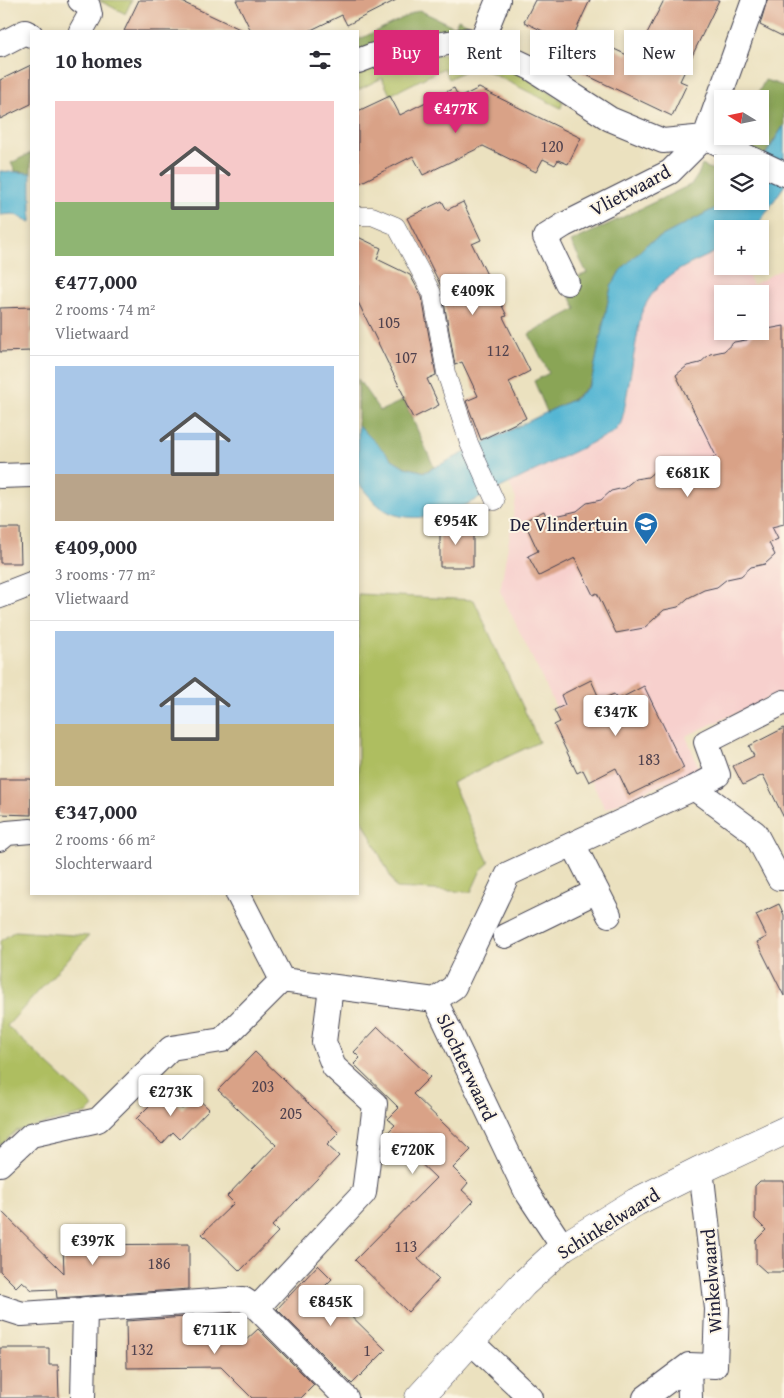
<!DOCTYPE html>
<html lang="en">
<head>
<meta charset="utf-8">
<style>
  :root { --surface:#fff; --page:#f7f7f7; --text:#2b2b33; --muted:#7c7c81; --line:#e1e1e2; --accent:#db2777 }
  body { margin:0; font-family:"Gentium Book Plus",serif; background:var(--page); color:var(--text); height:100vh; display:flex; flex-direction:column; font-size:19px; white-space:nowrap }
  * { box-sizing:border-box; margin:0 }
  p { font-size:16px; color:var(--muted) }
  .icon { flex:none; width:28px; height:28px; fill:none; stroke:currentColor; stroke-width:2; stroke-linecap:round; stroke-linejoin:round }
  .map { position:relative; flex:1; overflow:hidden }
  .sheet { position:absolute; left:30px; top:30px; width:329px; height:865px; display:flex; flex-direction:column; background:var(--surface); border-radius:0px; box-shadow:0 2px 8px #0003 }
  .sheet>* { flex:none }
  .top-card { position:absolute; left:374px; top:30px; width:335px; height:45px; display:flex; gap:10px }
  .needle { width:32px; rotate:280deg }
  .controls { position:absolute; left:714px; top:90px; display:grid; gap:10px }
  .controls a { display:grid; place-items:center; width:55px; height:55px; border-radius:0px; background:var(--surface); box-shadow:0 2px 8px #0003; font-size:25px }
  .price { position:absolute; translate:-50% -42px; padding:0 11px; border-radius:5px; background:#fff; color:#222; font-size:16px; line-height:32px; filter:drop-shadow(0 1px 2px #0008) }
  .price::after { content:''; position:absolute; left:50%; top:30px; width:15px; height:11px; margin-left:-8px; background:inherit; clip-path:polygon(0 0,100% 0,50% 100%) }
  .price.current { background:var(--accent); color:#fff }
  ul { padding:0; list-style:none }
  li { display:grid; align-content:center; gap:10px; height:265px; padding:0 25px }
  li+li { border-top:1px solid var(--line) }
  li span { display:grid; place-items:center; height:155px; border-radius:0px; color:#555 }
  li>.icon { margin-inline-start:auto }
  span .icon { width:90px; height:90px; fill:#fffc; stroke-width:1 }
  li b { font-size:21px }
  h2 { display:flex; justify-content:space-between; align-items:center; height:60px; padding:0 25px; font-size:21px }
  .tag { padding:0 18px; border-radius:0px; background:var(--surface); box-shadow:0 2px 8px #0003; font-size:18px; line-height:45px }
  .tag.current { background:var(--accent); color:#fff }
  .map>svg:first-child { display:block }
  .built { fill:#f7d0cd; fill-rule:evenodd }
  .green { fill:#aebe61; stroke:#68704e }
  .forest { fill:#8aa557; stroke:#566449 }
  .water { fill:#54b6d3; stroke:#3b6c87 }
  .building { fill:#d9a287 }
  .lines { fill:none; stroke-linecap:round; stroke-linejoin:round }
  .pedestrian-casing { stroke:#403f4f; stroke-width:19 }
  .minor-casing { stroke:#403f4f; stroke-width:26 }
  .tertiary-casing { stroke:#403f4f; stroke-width:29 }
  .pedestrian { stroke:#fff; stroke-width:18 }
  .minor { stroke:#fff; stroke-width:24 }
  .tertiary { stroke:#fff; stroke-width:28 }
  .labels { text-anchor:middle; stroke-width:4; stroke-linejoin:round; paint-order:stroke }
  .number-label { font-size:16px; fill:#50424e }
  .street-label { font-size:19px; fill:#22223b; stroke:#fcf5e5 }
  .poi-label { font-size:19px; fill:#22223b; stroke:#fcf5e5; text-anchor:end }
</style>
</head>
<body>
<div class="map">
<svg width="784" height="1398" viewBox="0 0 784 1398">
  <rect width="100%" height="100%" fill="#fcf5e5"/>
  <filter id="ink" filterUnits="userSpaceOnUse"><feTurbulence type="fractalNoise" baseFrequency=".02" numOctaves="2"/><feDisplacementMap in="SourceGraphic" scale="10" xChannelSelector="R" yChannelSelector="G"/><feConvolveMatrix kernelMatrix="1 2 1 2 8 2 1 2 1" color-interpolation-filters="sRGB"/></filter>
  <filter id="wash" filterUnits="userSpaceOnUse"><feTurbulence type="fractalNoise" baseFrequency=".0096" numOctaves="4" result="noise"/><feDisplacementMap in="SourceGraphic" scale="20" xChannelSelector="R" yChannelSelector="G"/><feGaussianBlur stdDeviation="1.12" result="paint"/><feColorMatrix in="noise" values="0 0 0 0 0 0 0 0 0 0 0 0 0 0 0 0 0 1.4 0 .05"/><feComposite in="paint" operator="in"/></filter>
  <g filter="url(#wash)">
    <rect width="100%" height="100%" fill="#ebe1bf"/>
    <!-- built -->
    <path class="built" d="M722,249v17h21l10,19 31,-17v423l-98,45 13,32 -94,41 -105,-218 16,-92 -7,-16 106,-51 6,-9 4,-12 16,-97 6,-13 10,-16 15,-11zM722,294h38v37h-38z"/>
    <!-- green -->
    <path class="green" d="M98,0h34l-7,14 -1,-1z
      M469,51l44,19 50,31 -2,7 -86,-43 -26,14 -5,-11 -54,27 -8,-17 -24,12v-19l37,-11z
      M358,594l116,6 65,142 -87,41 37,80 -8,7 -10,22 -75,-4 -38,-77z
      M15,931l74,5 -82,90 87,81 -6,6 -72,18 -16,15v-205z"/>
    <!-- forest -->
    <path class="forest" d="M419,10l36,17 3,-8 15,7 -1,2 -99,19 -15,7v-14z
      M765,80l19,6v39l-22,34 -31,-13 5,-10h24v-37h-5z
      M31,153v20l-16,-2 -4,-8z
      M702,165l20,9v27h7l-82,43 -27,27 -9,16 -19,92c-10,18 -27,24 -45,33l-13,-31 15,-8 -20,-39 47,-25 -12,-26 23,-10 -16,-31 121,-58 6,-9z
      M358,379l22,32 24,-11 30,67 -9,5 -20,-5 -13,-8 -34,-34z"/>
    <!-- water -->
    <path class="water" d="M784,125v61l-25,37 -7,6h-30v20c-37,18 -63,24 -81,65l-17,97 -3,12 -7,9 -171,84c-20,1 -44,5 -61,-8 -9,-6 -17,-17 -24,-25v-58l34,34 13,8 20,5 151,-74 12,-11 4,-8 19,-92 9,-16 27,-27 82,-43h31v-37z
      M0,171l31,2v49l-18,-8 -13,1z"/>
    <g id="blocks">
      <!-- building -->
      <path class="building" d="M139,0h39l66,31h-120z
        M236,0h160l-49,25 -5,-10 -33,16h-58z
        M535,0h55l-20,43 39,18 5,-12 13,6 6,-13 8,3 23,-45h55l-39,81 7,3 -15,32 -134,-64 9,-19 -23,-11z
        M767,0h17v37l-24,-12z
        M31,65v39l-31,15v-39z
        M454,88l5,10 20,-10 102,50 -13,26 -10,-4 -3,5 -12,-6 -7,13 -53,-26 -60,29 -10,-19 -55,28v-73l32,-15 10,19z
        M442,201l5,9 16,-8 18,38 -9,4 35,72 -4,1 27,54 -21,11 17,36 -45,22 -15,-39 12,-5 -16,-34 -7,3 -13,-74 2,1 -37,-74z
        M358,237l23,11 -4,11 33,16 12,22 14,78 -9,4 12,26 -26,13 -10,-20h2l-47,-96z
        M31,307v44l-31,1v-44z
        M784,326v198l-12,3 6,12 -9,4 6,12 -10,9 -14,3 -10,9 -14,3 -10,8 -13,3 -16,8 -10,9 -14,3 -20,18 -28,5 -19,-40 -4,2 -18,-37 -36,18 -11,-20 10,-5 -14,-30 20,-10 3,7 30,-7 10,-8 14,-3 10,-9 13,-3 11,-9 13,-2 10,-9 14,-3 5,9 39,-18 -40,-81 11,-9 13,-3 10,-9 14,-3 10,-9 13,-2 10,-9z
        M440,526h33v41h-33z
        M0,528h20l1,35h-21z
        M591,680l9,20 14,-6 3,6 27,-14 40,82 -55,27 -13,-27 -27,14 -6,-12 -6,3 -23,-48 6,-3 -6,-12 11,-5 -4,-10z
        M784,728v90l-21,-43 -20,10 -10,-19 21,-10 -5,-10z
        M0,779h31v36l-31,-1z
        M779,904l5,11v81l-27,-54 10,-5 -11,-22z
        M378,1027l52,50 -17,17 58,56 -18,18 15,15 -6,7 12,11 -56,58 21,20 -31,33 -53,-52 81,-82 -48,-46 7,-7 -7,-6 11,-11 -45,-44 6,-6 -6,-6z
        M255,1052l84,81 -12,12 12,11 -67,70 6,6 -38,39 -38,-37 32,-31 -7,-7 49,-51 -58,-55z
        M164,1091l18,18 13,-13 14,13 -29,30 -7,-7 -11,12 -26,-25z
        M760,1181h24v91h-18l-10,-9v-23l10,-10 -11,-11v-33z
        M0,1210l64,63 -1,-28 126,-1v45l-132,9 -1,-9 -24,1 -10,-9 -6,6 -16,-16z
        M318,1265l14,14 -9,9 63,62 -34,34 -75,-75z
        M216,1315v17h18l10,10 14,-13 56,56 -13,13h-49l-31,-31 -94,1 -1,-47z
        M0,1348h49v17h9l1,33h-59z"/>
    </g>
  </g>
  <g filter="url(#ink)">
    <use href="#blocks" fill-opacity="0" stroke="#403f4f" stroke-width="1"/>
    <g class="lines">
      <!-- pedestrian casing -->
      <g class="pedestrian-casing">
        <path id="pedestrian" d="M358,216h14l24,10 36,67 14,80 23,70 26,58"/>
      </g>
      <!-- minor casing -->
      <g class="minor-casing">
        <path id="minor" d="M80,0l8,6 2,9 -9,16
          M480,44l51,24 79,51 53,22 42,-4 79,37
          M0,45l25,-13 6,3
          M358,61l16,-6 93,-15 13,4 18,-44
          M567,283l-22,-46 19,-12 106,-53 35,-35 49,-137
          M0,476l31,-1
          M0,596l31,-12
          M694,788l61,45 24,45h5
          M0,839l7,-6 24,-2
          M573,844l36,71
          M238,894l44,86
          M505,936l92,-45
          M282,980l153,20
          M435,1000l19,-13 54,-113 186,-86 24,-13 -12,-33 78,-40
          M435,1000l91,191 37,56
          M0,1164l31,-29 67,-15 73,-72 51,-8 60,-60
          M0,1307l22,7 221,-15 14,9 89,90
          M257,1308l107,-115 11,-89 -41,-37 -10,-25 7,-55
          M470,1341l61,57
          M689,1365l1,33
          M83,1398l2,-89
          M645,1398l44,-33 26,1 2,-57 -16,-140"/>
      </g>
      <!-- tertiary casing -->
      <g class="tertiary-casing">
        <path id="tertiary" d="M419,1398l104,-114 40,-37 73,-45 62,-31 86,-40"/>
      </g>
      <!-- pedestrian -->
      <use href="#pedestrian" class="pedestrian"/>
      <!-- minor -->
      <use href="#minor" class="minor"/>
      <!-- tertiary -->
      <use href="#tertiary" class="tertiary"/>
    </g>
  </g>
  <!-- icons -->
  <defs>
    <g id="school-pin" transform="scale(1.25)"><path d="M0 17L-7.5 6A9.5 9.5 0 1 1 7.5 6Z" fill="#1f6fb2" stroke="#fcf5e5"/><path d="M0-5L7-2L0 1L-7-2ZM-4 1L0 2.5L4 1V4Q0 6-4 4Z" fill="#fff"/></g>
  </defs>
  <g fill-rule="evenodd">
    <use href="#school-pin" x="646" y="524"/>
  </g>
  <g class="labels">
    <!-- number labels -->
    <g class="number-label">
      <text x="552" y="152">120</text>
      <text x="389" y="328">105</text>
      <text x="498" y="356">112</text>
      <text x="406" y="363">107</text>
      <text x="649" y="765">183</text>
      <text x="263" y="1092">203</text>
      <text x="291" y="1119">205</text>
      <text x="406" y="1252">113</text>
      <text x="159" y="1269">186</text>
      <text x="142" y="1355">132</text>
      <text x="367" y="1356">1</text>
    </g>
    <!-- street labels -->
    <g class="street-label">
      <text transform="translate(630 190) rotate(-28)" y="7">Vlietwaard</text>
      <text transform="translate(467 1067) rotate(65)" y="7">Slochterwaard</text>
      <text transform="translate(608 1223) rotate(-32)" y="7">Schinkelwaard</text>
      <text transform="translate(711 1281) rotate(-94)" y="7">Winkelwaard</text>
    </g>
    <!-- poi labels -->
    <g class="poi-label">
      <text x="628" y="531">De Vlindertuin</text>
    </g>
  </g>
</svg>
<div class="controls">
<a><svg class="needle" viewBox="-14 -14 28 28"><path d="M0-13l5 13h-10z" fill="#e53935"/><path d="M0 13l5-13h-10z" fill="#7c7c81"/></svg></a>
<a><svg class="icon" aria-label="layers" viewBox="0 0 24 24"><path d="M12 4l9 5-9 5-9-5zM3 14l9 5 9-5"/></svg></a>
<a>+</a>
<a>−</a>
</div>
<b class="price current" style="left:456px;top:134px">€477K</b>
<b class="price" style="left:473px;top:316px">€409K</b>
<b class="price" style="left:688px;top:498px">€681K</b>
<b class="price" style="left:456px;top:546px">€954K</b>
<b class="price" style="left:616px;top:737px">€347K</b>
<b class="price" style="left:171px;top:1117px">€273K</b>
<b class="price" style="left:413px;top:1175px">€720K</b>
<b class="price" style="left:93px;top:1266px">€397K</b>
<b class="price" style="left:331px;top:1327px">€845K</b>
<b class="price" style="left:215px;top:1355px">€711K</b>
<div class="top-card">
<a class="tag current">Buy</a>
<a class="tag">Rent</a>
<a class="tag">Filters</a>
<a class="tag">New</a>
</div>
<section class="sheet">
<h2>10 homes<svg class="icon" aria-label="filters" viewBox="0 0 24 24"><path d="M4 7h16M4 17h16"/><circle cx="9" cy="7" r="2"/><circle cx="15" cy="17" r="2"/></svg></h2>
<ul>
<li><span style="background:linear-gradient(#f6c9c9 65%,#8fb573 0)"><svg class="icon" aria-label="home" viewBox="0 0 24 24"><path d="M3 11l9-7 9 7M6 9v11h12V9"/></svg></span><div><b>€477,000</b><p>2 rooms · 74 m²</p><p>Vlietwaard</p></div></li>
<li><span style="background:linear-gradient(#a9c7e8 70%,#b9a48a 0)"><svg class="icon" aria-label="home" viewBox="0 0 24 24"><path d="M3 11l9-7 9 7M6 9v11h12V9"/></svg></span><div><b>€409,000</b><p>3 rooms · 77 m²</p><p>Vlietwaard</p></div></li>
<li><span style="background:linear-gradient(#a9c7e8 60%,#c2b280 0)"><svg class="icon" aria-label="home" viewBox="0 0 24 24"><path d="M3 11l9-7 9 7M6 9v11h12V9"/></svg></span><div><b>€347,000</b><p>2 rooms · 66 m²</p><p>Slochterwaard</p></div></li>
</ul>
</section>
</div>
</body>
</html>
